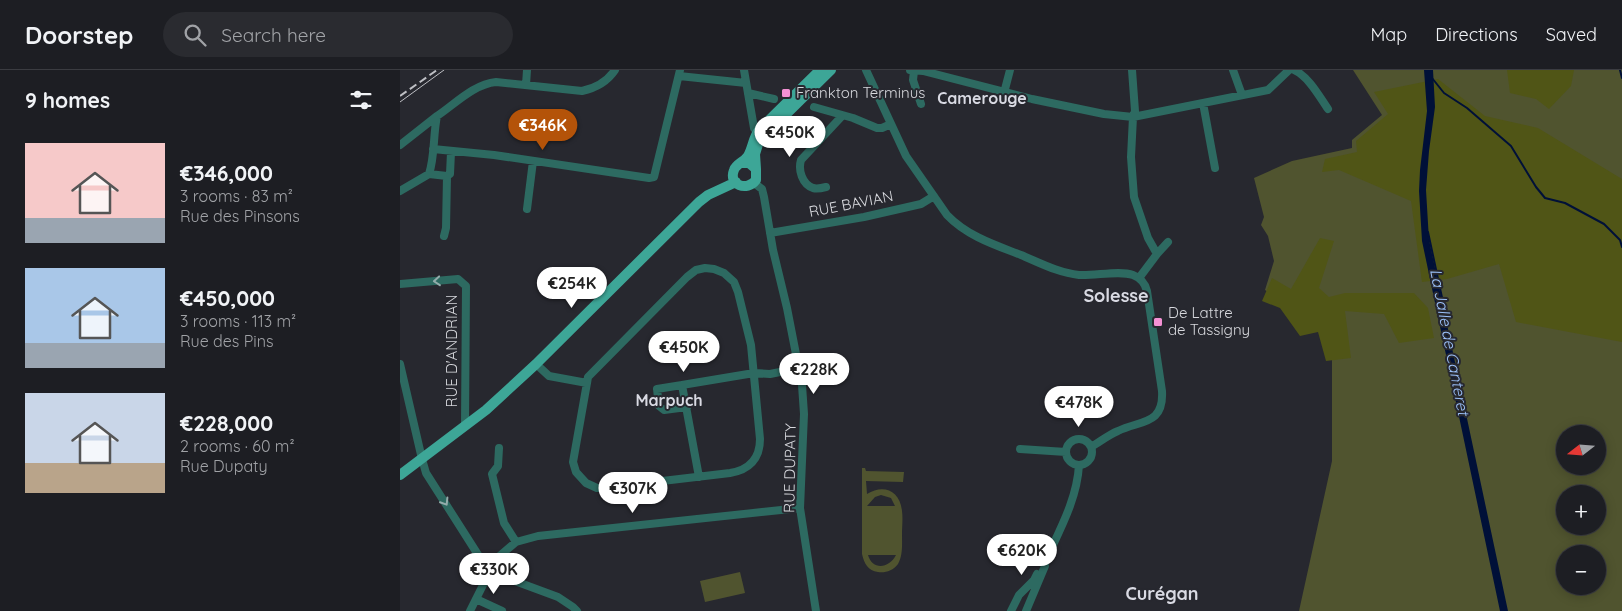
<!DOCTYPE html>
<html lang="en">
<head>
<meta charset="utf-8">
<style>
  :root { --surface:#1d1e23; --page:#2a2b30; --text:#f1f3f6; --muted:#a0a2a6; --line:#3b3c41; --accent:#b45309 }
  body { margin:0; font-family:Quicksand,sans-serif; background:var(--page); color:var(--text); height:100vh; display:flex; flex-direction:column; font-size:19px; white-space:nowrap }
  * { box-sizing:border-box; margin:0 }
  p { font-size:16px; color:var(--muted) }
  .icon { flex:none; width:28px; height:28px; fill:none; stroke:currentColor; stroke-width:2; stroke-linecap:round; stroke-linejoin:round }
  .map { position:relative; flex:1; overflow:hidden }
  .panel { display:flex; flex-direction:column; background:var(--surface); width:400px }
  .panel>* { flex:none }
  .needle { width:32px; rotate:253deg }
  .buttons { position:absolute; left:1156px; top:355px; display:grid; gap:10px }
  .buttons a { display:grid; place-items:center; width:50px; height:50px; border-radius:50%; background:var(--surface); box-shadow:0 2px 12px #0003,0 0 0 1px var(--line); font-size:25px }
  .price { position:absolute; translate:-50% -42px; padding:0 11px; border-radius:18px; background:#fff; color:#222; font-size:16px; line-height:32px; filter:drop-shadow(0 1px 2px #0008) }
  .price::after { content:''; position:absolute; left:50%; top:30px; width:15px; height:11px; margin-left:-8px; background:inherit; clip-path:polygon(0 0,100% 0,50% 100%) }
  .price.on { background:var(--accent); color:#fff }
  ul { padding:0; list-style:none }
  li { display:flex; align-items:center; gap:15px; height:125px; padding:0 25px }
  li span { display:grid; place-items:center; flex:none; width:140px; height:100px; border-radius:0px; color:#555 }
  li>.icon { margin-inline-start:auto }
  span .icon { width:60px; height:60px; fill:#fffc; stroke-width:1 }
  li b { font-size:21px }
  h2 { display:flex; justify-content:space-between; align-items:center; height:60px; padding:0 25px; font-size:21px }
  header { display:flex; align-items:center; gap:30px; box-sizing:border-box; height:70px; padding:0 25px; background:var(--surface); border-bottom:1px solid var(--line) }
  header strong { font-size:24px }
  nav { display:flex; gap:28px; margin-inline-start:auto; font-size:18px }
  .search { width:350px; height:45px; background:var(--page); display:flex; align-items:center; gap:12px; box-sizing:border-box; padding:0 18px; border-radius:28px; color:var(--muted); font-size:19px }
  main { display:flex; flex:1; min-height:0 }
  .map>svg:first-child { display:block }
  .green { fill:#50542f; fill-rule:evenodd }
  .forest { fill:#505516 }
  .water { fill:#001038 }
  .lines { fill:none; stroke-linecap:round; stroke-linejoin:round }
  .stream { stroke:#001038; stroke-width:2 }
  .minor { stroke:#2d6a61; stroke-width:8 }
  .major { stroke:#3da697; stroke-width:10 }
  .tram { stroke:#bebfc4; stroke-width:1 }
  .rail { stroke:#bebfc4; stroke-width:2; stroke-dasharray:8 4; stroke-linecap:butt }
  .oneway { stroke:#93acab }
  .poi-dot { fill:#f491d4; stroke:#27282f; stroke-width:2 }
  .labels { text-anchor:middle; stroke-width:4; stroke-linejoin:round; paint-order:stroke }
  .poi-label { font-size:15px; fill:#d7d8dd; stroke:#27282f; text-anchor:start }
  .street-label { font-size:15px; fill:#d7d8dd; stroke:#27282f }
  .neighbourhood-label { font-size:16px; font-weight:bold; fill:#d9dae3; stroke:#27282f }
  .water-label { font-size:16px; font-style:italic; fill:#9bc0f9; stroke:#27282f }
  .quarter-label { font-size:18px; font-weight:bold; fill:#d9dae3; stroke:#27282f }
</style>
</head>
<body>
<header>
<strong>Doorstep</strong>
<div class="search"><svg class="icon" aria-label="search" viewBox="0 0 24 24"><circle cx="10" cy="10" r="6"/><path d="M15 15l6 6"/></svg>Search here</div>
<nav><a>Map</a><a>Directions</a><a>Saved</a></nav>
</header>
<main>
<section class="panel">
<h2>9 homes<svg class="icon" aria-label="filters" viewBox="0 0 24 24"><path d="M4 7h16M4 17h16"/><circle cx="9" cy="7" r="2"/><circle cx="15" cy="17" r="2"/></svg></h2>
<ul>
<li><span style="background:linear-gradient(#f6c9c9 75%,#9aa5b1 0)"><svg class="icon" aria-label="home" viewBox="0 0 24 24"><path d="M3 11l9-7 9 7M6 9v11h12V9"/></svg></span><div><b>€346,000</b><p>3 rooms · 83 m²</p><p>Rue des Pinsons</p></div></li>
<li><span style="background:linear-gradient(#a9c7e8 75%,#9aa5b1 0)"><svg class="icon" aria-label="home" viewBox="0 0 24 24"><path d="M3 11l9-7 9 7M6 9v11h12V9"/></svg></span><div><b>€450,000</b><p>3 rooms · 113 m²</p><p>Rue des Pins</p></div></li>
<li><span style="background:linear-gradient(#c9d6e8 70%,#b9a48a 0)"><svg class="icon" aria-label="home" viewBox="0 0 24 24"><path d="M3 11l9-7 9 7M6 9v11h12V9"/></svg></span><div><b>€228,000</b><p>2 rooms · 60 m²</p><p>Rue Dupaty</p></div></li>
</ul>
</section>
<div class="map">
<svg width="1222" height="541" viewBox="0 0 1222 541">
  <rect width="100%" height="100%" fill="#27282f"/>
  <!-- green -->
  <path class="green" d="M953,0h269v541h-323l33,-150v-127l-67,-44 9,-29 -6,-25 -7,-11 3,-8 -10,-39 38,-17 60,-13v-8l30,-25zM1165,364h33v32h-33zM1165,424h33v32h-33zM1165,484h33v32h-33z
    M462,398h3l1,3 38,1 -1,10 -37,-1 1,13c16,-10 33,-4 35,17 1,7 0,16 0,23 0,10 1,21 -4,30 -5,7 -13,9 -20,8 -10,-1 -14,-9 -16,-18zM481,425l10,3 4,8h-28l8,-9zM468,485h28c-7,14 -24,15 -28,0z
    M340,502l5,21 -40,9 -5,-21z"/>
  <!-- forest -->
  <path class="forest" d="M1107,0h67l-3,16 -22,23 -13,-10 -26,-6z
    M1038,9l47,37 53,12 84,51v163l-106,-20 -17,-58 -52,15 -25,3 -11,-81 -72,-31 -17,2 3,-13 32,-7 -1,-11 32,-27 -14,-22z
    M920,168l14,3 -15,47 10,9 16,-4h69l14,15 6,30 -35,5 -15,-29 -39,-3 6,47 -25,3 -8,-29 -18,4 -20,-28 -18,-7 10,-23 19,11z"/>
  <!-- water -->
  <path class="water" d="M1024,0h9l2,37 -6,44 -3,39 3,50 79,371h-8l-78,-370 -3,-50 1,-21 7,-59z"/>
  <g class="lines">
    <!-- stream -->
    <path class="stream" d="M1220,0l2,8
      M1032,8l12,15 23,15 44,38 25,41 9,11 20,5 39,21 16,16 2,7
      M1028,162l19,89"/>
    <!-- minor -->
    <path class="minor" d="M344,0l10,58
      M466,0l40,86 41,59c20,21 48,30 74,40 19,8 38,18 58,20 16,1 41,-5 54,0 8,3 12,8 14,16l15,100c2,34 -21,29 -44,40 -10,4 -18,11 -27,16
      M510,0l13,1 109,28 72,15 29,3 -2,40 3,40 14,41 9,16
      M732,0l3,41 -2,6 135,-27 21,-20
      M833,0l9,25
      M894,0c15,7 25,26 34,39
      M514,1l-1,9 8,24
      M279,6l67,7
      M126,15l1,-15
      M348,23l26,6
      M604,23l6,-23
      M803,33l12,65
      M414,37l39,11 24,10h5l9,-4
      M0,75l37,-29
      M33,79l61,6 155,23 5,-1 26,-107
      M29,104l18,2
      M354,113l8,6 2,8 9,53 14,58 15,77 2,29 -4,94 16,103
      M426,117c-4,1 -9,2 -13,1 -11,-4 -15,-18 -12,-28l41,-44
      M0,121l29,-17c6,-18 4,-39 8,-58 18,-12 37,-32 59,-34l86,9c14,-3 25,-9 33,-21
      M127,139l6,-48
      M370,163l94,-16 57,-13 13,-8
      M44,166l2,-8 1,-52 3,-2 1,-22
      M739,208l18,-24 11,-12
      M0,214l58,-5 8,7 -1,139
      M0,294l22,95 4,14 56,88 22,16 54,20 15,10 4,4
      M136,294l13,12 38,7 1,-6 99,-100 9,-7 9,-2 9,1 10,4 10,9 4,10 13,53 9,94c0,20 -11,31 -30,34l-127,15h-6l-11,-5 -10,-11 -3,-10 14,-79
      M282,315l-25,4 2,17 5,4 23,-3
      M666 382a13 13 0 1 1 26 0a13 13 0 1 1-26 0Z
      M99,378l-1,18 -6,8 12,49 12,19
      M620,379l46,3
      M299,407l-17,-92 72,-12 16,1 30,-6
      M76,529l26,12
      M70,541l26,-52 20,-17 22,-6 262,-28
      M611,541l8,-16 15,-15 3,-6
      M626,541l19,-45v-4c14,-31 32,-62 34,-97"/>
    <!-- major -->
    <path class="major" d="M342,93h7l7,6v11c-9,12 -28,5 -22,-10 2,-6 10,-8 14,-14 5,-9 5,-18 11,-26l61,-60
      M356,99l-1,-15 4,-13 72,-71
      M0,405l86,-65 50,-46 163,-162 9,-7 28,-13"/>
    <!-- tram -->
    <path class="tram" d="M0,32l44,-32"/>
    <!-- rail -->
    <path class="rail" d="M0,26l37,-26"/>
  </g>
  <!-- one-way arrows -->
  <defs><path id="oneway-chevron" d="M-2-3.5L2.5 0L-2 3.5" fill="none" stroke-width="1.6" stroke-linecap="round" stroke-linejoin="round" transform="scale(1.25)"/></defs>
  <g class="oneway">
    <use href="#oneway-chevron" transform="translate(37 211) rotate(175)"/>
    <use href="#oneway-chevron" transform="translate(45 432) rotate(58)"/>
  </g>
  <!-- markers -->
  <g class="poi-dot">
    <rect x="381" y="18" width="10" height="10" rx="2.5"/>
    <rect x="753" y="247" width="10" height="10" rx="2.5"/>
  </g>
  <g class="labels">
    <!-- poi labels -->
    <g class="poi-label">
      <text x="396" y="28">Frankton Terminus</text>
      <text x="768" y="248">De Lattre<tspan x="768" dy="17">de Tassigny</tspan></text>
    </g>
    <!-- street labels -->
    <g class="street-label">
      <text transform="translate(451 134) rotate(-11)" y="5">RUE BAVIAN</text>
      <text transform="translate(52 281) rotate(-90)" y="5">RUE D'ANDRIAN</text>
      <text transform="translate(390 398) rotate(-89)" y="5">RUE DUPATY</text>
    </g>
    <!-- neighbourhood labels -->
    <g class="neighbourhood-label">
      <text x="582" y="34">Camerouge</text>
      <text x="269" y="336">Marpuch</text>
    </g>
    <!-- water labels -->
    <g class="water-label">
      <text transform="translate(1050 272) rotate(79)" y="6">La Jalle de Canteret</text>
    </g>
    <!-- quarter labels -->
    <g class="quarter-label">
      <text x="716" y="232">Solesse</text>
      <text x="762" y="530">Curégan</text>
    </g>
  </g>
</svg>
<div class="buttons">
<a><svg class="needle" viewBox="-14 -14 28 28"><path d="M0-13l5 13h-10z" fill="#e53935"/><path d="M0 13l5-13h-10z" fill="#a0a2a6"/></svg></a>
<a>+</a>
<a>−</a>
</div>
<b class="price on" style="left:143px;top:81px">€346K</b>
<b class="price" style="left:390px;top:88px">€450K</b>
<b class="price" style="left:172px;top:239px">€254K</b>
<b class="price" style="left:284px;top:303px">€450K</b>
<b class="price" style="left:414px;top:325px">€228K</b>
<b class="price" style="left:679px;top:358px">€478K</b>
<b class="price" style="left:233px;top:444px">€307K</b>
<b class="price" style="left:622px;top:506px">€620K</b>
<b class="price" style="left:94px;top:525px">€330K</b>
</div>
</main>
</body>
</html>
